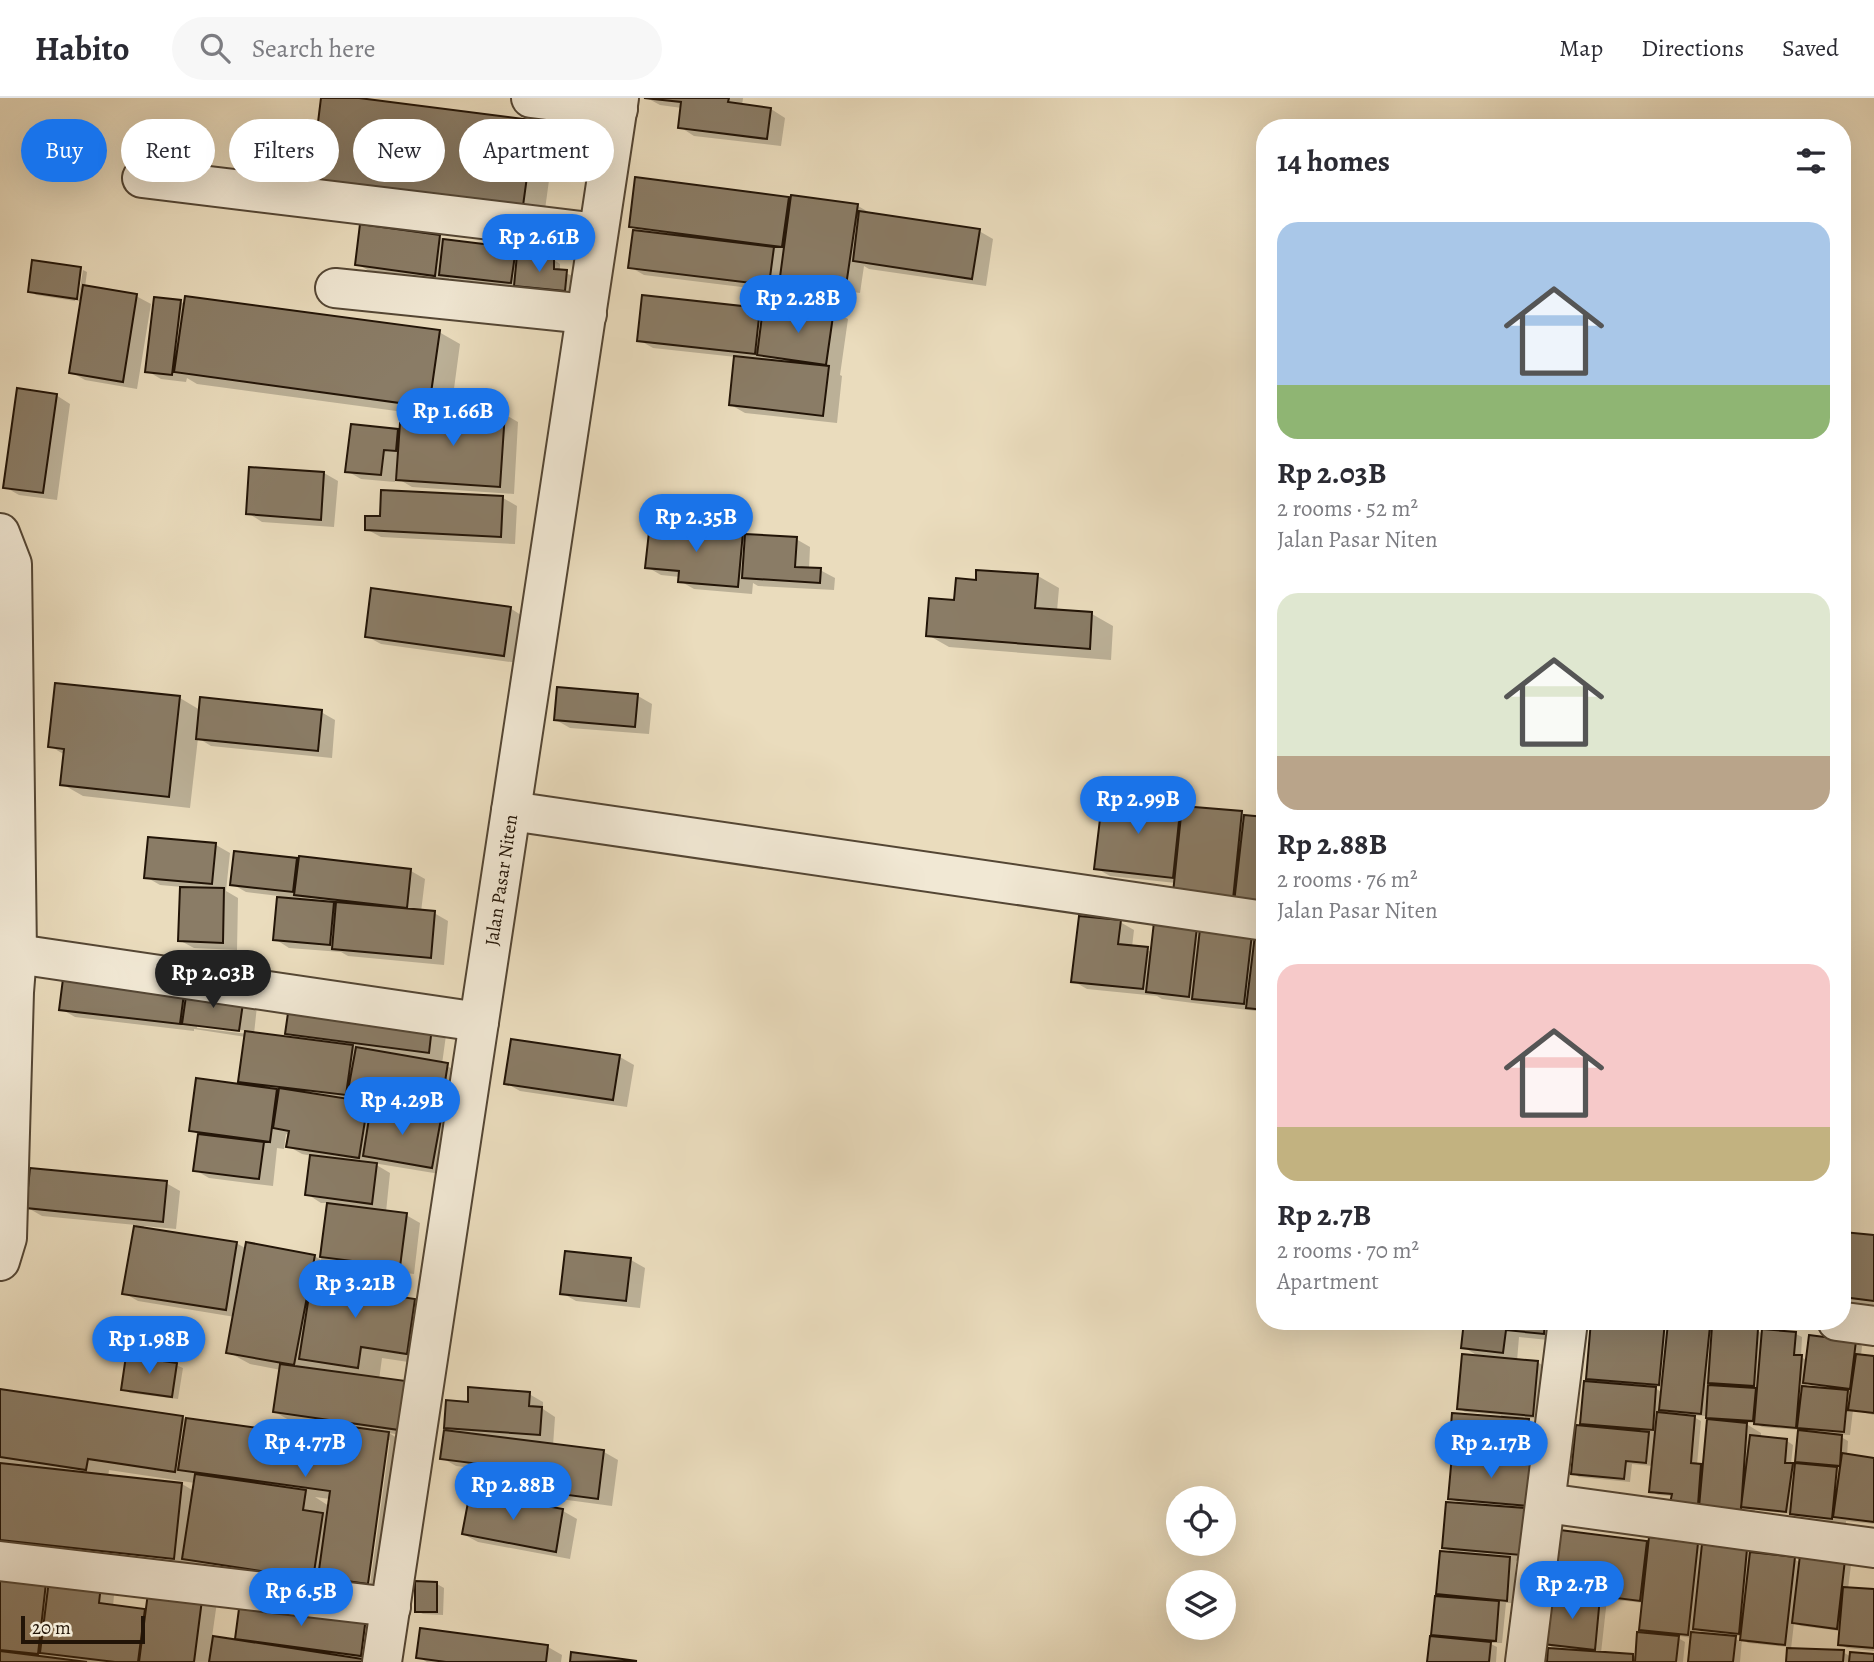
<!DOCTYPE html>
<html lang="en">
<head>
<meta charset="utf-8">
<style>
  :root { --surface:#fff; --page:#f7f7f7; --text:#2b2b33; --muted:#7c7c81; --line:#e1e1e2; --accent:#1a73e8 }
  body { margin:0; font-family:Alegreya,serif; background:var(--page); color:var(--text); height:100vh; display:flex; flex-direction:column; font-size:26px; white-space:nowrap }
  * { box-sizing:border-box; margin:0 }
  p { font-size:23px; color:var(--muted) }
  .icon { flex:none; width:38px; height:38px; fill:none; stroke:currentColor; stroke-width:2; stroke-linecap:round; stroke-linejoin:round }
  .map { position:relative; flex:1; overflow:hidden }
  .side { position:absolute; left:1256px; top:21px; width:595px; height:1211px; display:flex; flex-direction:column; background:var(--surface); border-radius:28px; box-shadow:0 7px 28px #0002 }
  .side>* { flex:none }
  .top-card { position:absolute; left:21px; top:21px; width:665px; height:63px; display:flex; gap:14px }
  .fabs { position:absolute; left:1166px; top:1388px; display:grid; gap:14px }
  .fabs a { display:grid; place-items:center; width:70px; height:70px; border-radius:50%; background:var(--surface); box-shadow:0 7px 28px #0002; font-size:35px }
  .scale { position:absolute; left:21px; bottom:18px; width:124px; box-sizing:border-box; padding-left:7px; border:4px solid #221407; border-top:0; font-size:19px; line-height:24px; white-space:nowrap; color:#221407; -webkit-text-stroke:5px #f1e8d4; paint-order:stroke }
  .price { position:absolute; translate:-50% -60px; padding:0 16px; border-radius:24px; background:var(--accent); color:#fff; font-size:23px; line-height:46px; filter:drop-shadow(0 2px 4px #0008) }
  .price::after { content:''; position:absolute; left:50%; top:42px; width:21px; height:16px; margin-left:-10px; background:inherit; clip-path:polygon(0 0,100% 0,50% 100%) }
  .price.selected { background:#222; color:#fff }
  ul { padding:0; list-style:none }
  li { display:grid; align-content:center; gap:14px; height:371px; padding:0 21px }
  li span { display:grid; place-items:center; height:217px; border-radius:21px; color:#555 }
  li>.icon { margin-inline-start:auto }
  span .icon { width:126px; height:126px; fill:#fffc; stroke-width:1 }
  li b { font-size:30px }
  h2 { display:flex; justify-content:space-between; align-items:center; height:84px; padding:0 21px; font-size:30px }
  .chip { padding:0 24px; border-radius:32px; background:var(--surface); box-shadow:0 7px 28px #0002; font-size:24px; line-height:63px }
  .chip.selected { background:var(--accent); color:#fff }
  header { display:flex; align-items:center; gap:42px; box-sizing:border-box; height:98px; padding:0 35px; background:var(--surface); border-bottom:2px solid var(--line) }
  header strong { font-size:33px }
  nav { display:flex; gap:38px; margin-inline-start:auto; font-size:24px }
  .search { width:490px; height:63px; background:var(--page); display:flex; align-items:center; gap:18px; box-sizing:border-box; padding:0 24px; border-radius:38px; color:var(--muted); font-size:26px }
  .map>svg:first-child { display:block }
  .shadow { fill:#0003; fill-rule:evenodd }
  .building { fill:#8a7c66; stroke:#221407; stroke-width:2 }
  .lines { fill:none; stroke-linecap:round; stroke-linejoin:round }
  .street-casing { stroke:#544634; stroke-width:42 }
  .street { stroke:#f1e8d4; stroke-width:38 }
  .labels { text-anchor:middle; stroke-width:6; stroke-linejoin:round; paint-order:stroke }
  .street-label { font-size:19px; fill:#221407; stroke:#f1e8d4 }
</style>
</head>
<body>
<header>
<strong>Habito</strong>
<div class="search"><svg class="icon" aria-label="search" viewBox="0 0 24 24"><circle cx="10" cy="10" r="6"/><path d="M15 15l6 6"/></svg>Search here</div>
<nav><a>Map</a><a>Directions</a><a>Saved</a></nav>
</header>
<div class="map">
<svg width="1874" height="1564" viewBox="0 0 1874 1564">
  <rect width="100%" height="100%" fill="#eadcbd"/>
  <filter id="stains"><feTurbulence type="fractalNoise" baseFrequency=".00286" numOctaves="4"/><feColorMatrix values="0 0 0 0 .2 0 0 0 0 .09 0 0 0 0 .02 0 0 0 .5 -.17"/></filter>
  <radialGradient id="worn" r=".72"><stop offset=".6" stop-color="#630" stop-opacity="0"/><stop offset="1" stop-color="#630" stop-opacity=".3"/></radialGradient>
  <!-- shadow -->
  <path class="shadow" d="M322,0h23l249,31 21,13 -5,39 -60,-8 -6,44z
    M647,0h96l-1,8 29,3 14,9 -4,28 -87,-10 -14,-9 2,-19 -22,-3z
    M788,101l4,2 66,5 14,8 107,17 14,8 -7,47 -117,-17 -5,-3 -4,27 -64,-9 -11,-6 -2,14 -139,-17 -14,-8 11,-35 -11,-6z
    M440,139l8,5 67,7 16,9 23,2 6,4v7l13,5 -1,18 -117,-12 -6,-4v5l-78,-11 -14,-8z
    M79,171l-4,32 -39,-6 -6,-4z
    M83,172l4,2 -2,15 51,9 15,8 -14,85 -52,-9 -14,-8 11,-70 -4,-1z
    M181,204l4,2 254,28 21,12 -9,67 53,3 14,8 -4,72 -102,-7 -17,-10v5l-34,-3 -14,-8 50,-40 4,2 24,-6 1,-12 -229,-31 -10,-6 -1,4 -25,-3 -14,-8z
    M759,212l14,8 17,3 43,-10 15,8 -8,56 2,1 -5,47 -92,-10 -14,-8 5,-48 -83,-9 -14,-8z
    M56,297l14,9 -13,96 -38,-5 -14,-8z
    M324,375l14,8 -4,46 -72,-5 -14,-9z
    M503,400l14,8 -2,38 -134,-7 -15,-8 15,-11z
    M743,436l4,2 49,3 14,8 -1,22 11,1 15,8 -1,12 -76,-4 -5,-3 -1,11 -58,-5 -14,-8v-4l-19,-2 -14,-8z
    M1038,478l21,12 -2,23 35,3 21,12 -2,34 -162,-13 -21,-12 28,-33 21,-20z
    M510,510l14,9 -6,46 -137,-19 -15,-8z
    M57,586l123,14 20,12 121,2 14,8 -3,38 -121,-12 -13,-8 -8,70 -107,-12 -21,-12 3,-29 -15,-9z
    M638,598l14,8 -3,30 -79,-6 -14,-8z
    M1181,706l7,4 54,5 7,4 16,2v93l-89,-29 -66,-7 -14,-8z
    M216,747l14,8 -4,38 12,7 -1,52 -43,-2 -15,-8 3,-53 -22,-2 -14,-8z
    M297,761l3,2 111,10 14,8 -4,33 13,1 14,8 -4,44 -96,-9 -7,-4 -52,-4 -14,-9 4,-43 -33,-4 -14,-8z
    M1120,824l14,8 -2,17 21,5 3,-28 109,14v70h-4v3l4,1v3l-9,-4 -94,-12 -5,-3 -70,-7 -14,-8z
    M66,875l191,33 -3,28 44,6 -11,-7 160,-5 -5,36 20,9 -9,46 -83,-15 8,5 55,10 1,-2 20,12 -8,46 -73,-12 17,10 -4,39 20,3 14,8 -6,51 -24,-3 17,10 -3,18 10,1 21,13 -7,52 -46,-7 -3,22 34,57 -24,-4 21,13 -21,149 -20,-3 21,-152h-4l-21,152 -365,-43v-158l337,50 2,-14 -50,-7 -14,-8 6,-42 -31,-6 -22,-12 7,-35 -97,-16 -14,-8 12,-68 -94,-9 -14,-8 138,-25 14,8 -4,38 -32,-3 -1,3 93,14 11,6 67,7 7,4 7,-57h-7l-14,-9 5,-38 -10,-2 -14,-8 2,-10 -4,-2 -2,15 -7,-1 -4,38 -64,-8 -14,-8 4,-35 -8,-5 60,-43 -11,-6 6,-44 -52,-8v2l-119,-14 -14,-8zM197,926l51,7v3l-51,-6zM327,1166l29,3 -4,24 -20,-3 4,-19zM109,1372l86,13 -1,8 -12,-7 -74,-7zM315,1399l15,2 -1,7z
    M512,943l108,16 14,8 -7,42 -107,-16 -14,-8z
    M1843,1135l31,4v69l-25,-3 -6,-3z
    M631,1162l14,8 -5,40 -64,-7 -14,-8z
    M1465,1223h95l-2,20 -39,-4 -2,24 20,1 7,4 -5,53 -16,-2 12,7 -3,35 -35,-2 -1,3 39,49 -15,-2 18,11 -4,44 -18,-1 -3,42h-7l-4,40h-13l8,4 -1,15h-67l7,-64 11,1 -9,-6 17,-39 -12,-7 20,-42 -13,-7 13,-41 -12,-7 50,-32v-3l-36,-3 -6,-4 21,-51 -17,-10z
    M1665,1223l6,4 38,3 4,2v-3l45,4 5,3h33l6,3 -1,20 7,4 47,-19 7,4 -1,10 13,2v57l-21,-5 -3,25 -14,-1 12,7 -1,15 27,3v65l-28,-3v5l-40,-4 -14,-8 -37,-4 -1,7 -39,-3 -42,-18 -15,-1 -7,-4 2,-25 -21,-2 -2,18 -51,-5 -6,-4 18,-45 -9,-5 17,-39 -11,-6zM1807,1285l10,6 -11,-1zM1652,1288l11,1v6zM1690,1317l16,1 10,6 -12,46 -7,-3 4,-44zM1743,1324l12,1 7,4 38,3 -3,31 7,4 -8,2 -5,-3 2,-19 -6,-4 -26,-3v-5z
    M176,1267l7,3 -5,31 -48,-6 -7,-4z
    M529,1296l14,8v7l12,8 -2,29 51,6 14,8 -6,46 -111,-15 -14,-8 2,-13 -33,-4 -14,-8 15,-25 -11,-6 23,-23z
    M563,1413l14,8 -7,40 -92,-17 -15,-8z
    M1561,1434l89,12h47l6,4 1,-2 43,5 7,4 40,4 7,4 43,-1 7,3 -3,24 26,2v60l-27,-3 -7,-4 1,-13 -40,-5 -7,-3 -3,26 52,3 8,5 23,-1v6h-86v-15l-40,-4 -6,-4 -2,23h-50l2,-24 -19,-3 12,7 -2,20h-134l8,-12 -12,-7 9,-50zM1607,1501l37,4 -3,26 12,7 -16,22 -4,-3 -32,-2zM1695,1530l13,8 -14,-2zM1729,1537l13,1 -1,6z
    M0,1473l100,16 14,8 -1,12 34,4 3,-24 67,15 -5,35 25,4 5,-38 123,16 14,8 -4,35h-374z
    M437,1486l7,4 -1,27 -20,-1 -6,-3z
    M548,1549l14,8 -1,7h-134l-9,-5z
    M573,1556l57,8h-58z"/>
  <!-- building -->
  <path class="building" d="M321,0h38l235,30 -5,42 -60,-8 -6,44 -212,-27z
    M644,0h85l-1,4 43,6 -4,31 -89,-11 3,-26z
    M635,79l154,20 -7,50 -153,-20z
    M791,97l67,9 -12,82 -66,-9z
    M859,113l121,18 -8,50 -119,-18z
    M360,126l80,11 -5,41 -80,-11z
    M633,132l141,17 -5,38 -141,-17z
    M443,141l73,9 -5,35 -72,-8z
    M517,157l37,4v10l13,1 -2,21 -51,-5z
    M32,162l49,7 -4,32 -49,-7z
    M83,187l54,9 -14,88 -54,-9z
    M642,197l118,13 -5,46 -118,-13z
    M185,198l255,34 -11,77 -255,-35z
    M154,199l27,3 -9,75 -27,-3z
    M791,205l43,6 -8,56 -69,-10 5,-39 27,3z
    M734,258l95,10 -6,50 -94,-11z
    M17,290l40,6 -14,99 -40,-5z
    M425,310l80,4 -5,75 -104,-7 4,-57 24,2z
    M351,326l47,5 -2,22 -12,-1 -3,25 -36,-3z
    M249,369l75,5 -3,48 -75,-6z
    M381,392l122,6 -2,41 -136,-7v-14h15z
    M650,425l93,9 -5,55 -60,-5 1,-11 -34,-3z
    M745,436l52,3 -2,30 26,1 -1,15 -78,-5z
    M976,472l62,4 -3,34 57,4 -2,37 -164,-13 3,-38 25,2 2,-22 20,2z
    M371,490l140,19 -7,49 -139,-19z
    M55,585l125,13 -11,101 -109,-12 4,-36 -16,-2z
    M557,589l81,7 -3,33 -81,-7z
    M200,599l122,13 -4,41 -122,-12z
    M1103,696l78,8 -8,76 -79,-9z
    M1182,708l60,5 -9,88 -60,-6z
    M1244,717l21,2v90l-31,-4z
    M148,739l68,6 -4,41 -68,-6z
    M234,753l63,7 -4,34 -63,-7z
    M299,758l112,13 -4,39 -113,-13z
    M180,789l44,1 -1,55 -45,-2z
    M277,799l57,5 -4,43 -57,-5z
    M336,804l99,9 -4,47 -99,-9z
    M1079,818l42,4 -3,24 30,3 -5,42 -72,-7z
    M1154,824l43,5 -8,70 -43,-5z
    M1200,831l52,5 -8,70 -52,-5z
    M1255,837l10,1v74l-19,-2z
    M64,873l121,15 -5,38 -121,-14z
    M187,891l57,7 -5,35 -57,-7z
    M290,901l143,19 -4,35 -144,-19z
    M245,933l108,14 -7,50 -108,-13z
    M511,941l109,16 -7,45 -109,-16z
    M356,949l92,16 -8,50 -93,-17z
    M196,980l81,11 -7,53 -81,-11z
    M279,990l89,14 -9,56 -73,-11 3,-16 -16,-3z
    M371,1008l70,13 -9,49 -69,-12z
    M198,1036l66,8 -5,37 -66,-8z
    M310,1057l67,8 -5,41 -67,-9z
    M30,1070l137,13 -4,41 -137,-14z
    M327,1105l80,10 -7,54 -80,-10z
    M134,1128l103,16 -11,68 -104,-16z
    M1843,1134l31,3v66l-31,-4z
    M246,1144l69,13 -21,110 -68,-12z
    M565,1153l66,7 -5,43 -66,-7z
    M355,1165l32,4 -5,27 33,5 -8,55 -46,-7 -3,21 -59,-9 12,-76 40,6z
    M1464,1223h81l-1,13 -38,-4 -3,23 -42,-5z
    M1591,1223h74l-6,64 -73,-6z
    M1668,1225l42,3 -9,88 -42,-4z
    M1712,1228l46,3 -4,57 -46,-3z
    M1762,1231l34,3 -2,23h8l-6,73 -42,-4z
    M1809,1237l47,6 -6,48 -47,-6z
    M1462,1256l76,7 -5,55 -76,-7z
    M1856,1256l18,2v57l-26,-3z
    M126,1258l51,7 -5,34 -51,-7z
    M280,1266l126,17 -7,49 -126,-18z
    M1584,1283l72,6 -3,43 -73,-6z
    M1708,1287l48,3 -3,33 -47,-3z
    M1802,1288l46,4 -4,42 -47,-4z
    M468,1289l62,5 -1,14 13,1 -2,28 -96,-7 2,-28 22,2z
    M0,1291l183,27 -8,56 -87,-13 -2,11 -86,-13z
    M1657,1314l38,4 -4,47 10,1 -3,41 -28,-2 2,-9 -23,-2z
    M1452,1315l77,6 -3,38 -77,-6z
    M186,1320l150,21 2,-14 51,7 -21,152 -50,-7 12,-86 -152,-21z
    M1707,1321l40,4 -6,87 -42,-3z
    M1576,1327l73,7 -3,31 -20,-2 -2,18 -53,-5z
    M444,1332l160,20 -6,49 -113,-15 3,-19 -48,-6z
    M1798,1332l44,5 -2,31 -45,-4z
    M1750,1337l37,4 -2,24h8l-7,49 -45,-5z
    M1842,1355l32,5v64l-41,-5z
    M1452,1357l81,6 -4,45 -81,-7z
    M0,1365l182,20 -8,76 -174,-19z
    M1795,1365l42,4 -5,52 -42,-5z
    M195,1376l111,16 -3,20 20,3 -10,66 -131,-20z
    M470,1394l93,17 -7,43 -94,-18z
    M1446,1404l79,6 -4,47 -79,-7z
    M1560,1432l87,11 -7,60 -87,-11z
    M1649,1439l49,6 -10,92 -49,-5z
    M1702,1446l45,5 -8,85 -46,-5z
    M1440,1453l70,6 -3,44 -71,-7z
    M1750,1454l45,5 -10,88 -45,-5z
    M1800,1457l45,5 -8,69 -45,-6z
    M0,1471l47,5 -9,80 -38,-4z
    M49,1482l52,5 -2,18 46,6 -7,53h-23l-75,-9z
    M415,1483l22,1v30h-22z
    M149,1487l54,7 -9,70h-55z
    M1843,1489l31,2v59l-36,-3z
    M1549,1493l51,6 -5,53 -52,-6z
    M1435,1498l64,5 -3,40 -65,-6z
    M240,1503l126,16 -5,39 -126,-17z
    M420,1530l128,17 -2,17h-100l-30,-4z
    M1637,1534l42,4 -3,26h-41z
    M1691,1534l45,4 -3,26h-45z
    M213,1538l156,24 -1,2h-159z
    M1430,1538l61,6 -2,20h-62z
    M1548,1550l85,6v8h-86z
    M1787,1550l57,2 -1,12h-57z
    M0,1553l87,11h-87z
    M571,1554l66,9 -67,1z
    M1850,1554l24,2v8h-25z"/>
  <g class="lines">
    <!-- street casing -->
    <g class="street-casing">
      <g id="street">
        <path d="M531,0l87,11"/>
        <path d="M142,80l456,55"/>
        <path d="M335,190l252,26"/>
        <path d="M0,435l12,31 5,390 -3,38 -7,246 -7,23"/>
        <path d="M511,713l754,110"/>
        <path d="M17,856l462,68"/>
        <path d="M1837,1223l37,5"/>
        <path d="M1546,1405l328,45"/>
        <path d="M0,1463l391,46"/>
        <path id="s1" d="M382,1564l237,-1564"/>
        <path d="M1525,1564l43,-341"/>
      </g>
    </g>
    <!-- street -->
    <use href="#street" class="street"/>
  </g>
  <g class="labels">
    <!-- street labels -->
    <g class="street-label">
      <text dy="7" stroke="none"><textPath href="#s1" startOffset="791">Jalan Pasar Niten</textPath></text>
    </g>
  </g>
  <rect width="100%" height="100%" filter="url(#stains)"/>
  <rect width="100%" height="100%" fill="url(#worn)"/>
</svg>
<div class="fabs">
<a><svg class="icon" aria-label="locate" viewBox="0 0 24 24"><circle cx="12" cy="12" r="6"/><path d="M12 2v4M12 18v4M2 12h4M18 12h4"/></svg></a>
<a><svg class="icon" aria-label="layers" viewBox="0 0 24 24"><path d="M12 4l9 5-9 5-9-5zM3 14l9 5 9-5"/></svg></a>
</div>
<div class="scale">20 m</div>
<b class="price" style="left:539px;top:176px">Rp 2.61B</b>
<b class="price" style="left:798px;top:237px">Rp 2.28B</b>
<b class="price" style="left:453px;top:350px">Rp 1.66B</b>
<b class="price" style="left:696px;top:456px">Rp 2.35B</b>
<b class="price" style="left:1138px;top:738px">Rp 2.99B</b>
<b class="price selected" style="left:213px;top:912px">Rp 2.03B</b>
<b class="price" style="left:402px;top:1039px">Rp 4.29B</b>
<b class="price" style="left:355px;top:1222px">Rp 3.21B</b>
<b class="price" style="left:149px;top:1278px">Rp 1.98B</b>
<b class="price" style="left:305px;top:1381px">Rp 4.77B</b>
<b class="price" style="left:1491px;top:1382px">Rp 2.17B</b>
<b class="price" style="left:513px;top:1424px">Rp 2.88B</b>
<b class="price" style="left:1572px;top:1523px">Rp 2.7B</b>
<b class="price" style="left:301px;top:1530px">Rp 6.5B</b>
<div class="top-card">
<a class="chip selected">Buy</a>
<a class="chip">Rent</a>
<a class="chip">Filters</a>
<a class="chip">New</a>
<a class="chip">Apartment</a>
</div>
<section class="side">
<h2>14 homes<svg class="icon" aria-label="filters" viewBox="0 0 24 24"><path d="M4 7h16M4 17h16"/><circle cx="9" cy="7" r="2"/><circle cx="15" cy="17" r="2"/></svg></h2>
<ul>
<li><span style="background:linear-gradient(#a9c7e8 75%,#8fb573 0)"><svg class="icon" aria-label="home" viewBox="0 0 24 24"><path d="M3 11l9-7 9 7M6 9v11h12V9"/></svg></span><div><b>Rp 2.03B</b><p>2 rooms · 52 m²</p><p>Jalan Pasar Niten</p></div></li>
<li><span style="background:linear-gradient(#dfe7d0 75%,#b9a48a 0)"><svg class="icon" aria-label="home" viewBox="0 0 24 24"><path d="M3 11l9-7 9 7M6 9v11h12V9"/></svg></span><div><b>Rp 2.88B</b><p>2 rooms · 76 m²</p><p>Jalan Pasar Niten</p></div></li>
<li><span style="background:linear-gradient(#f6c9c9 75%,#c2b280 0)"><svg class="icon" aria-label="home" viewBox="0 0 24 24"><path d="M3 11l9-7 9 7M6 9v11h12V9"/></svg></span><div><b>Rp 2.7B</b><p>2 rooms · 70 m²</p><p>Apartment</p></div></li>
</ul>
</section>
</div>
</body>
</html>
